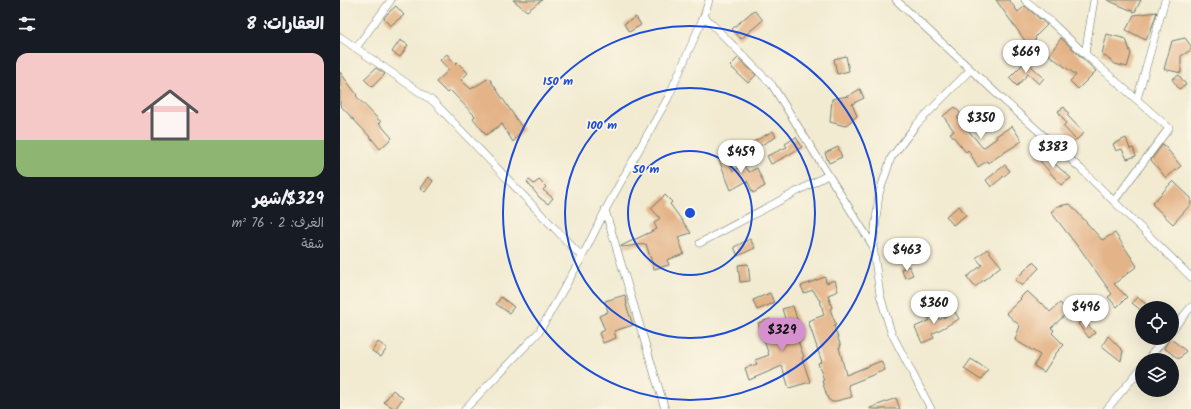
<!DOCTYPE html>
<html lang="ar">
<head>
<meta charset="utf-8">
<style>
  :root { --surface:#171b24; --page:#20242c; --text:#f1f3f6; --muted:#9ea1a6; --accent:#d690ce }
  body { margin:0; font-family:Kalam,"Playpen Sans Arabic",sans-serif; background:var(--page); color:var(--text); direction:rtl; height:100vh; display:flex; flex-direction:column; font-size:15px; white-space:nowrap }
  * { box-sizing:border-box; margin:0 }
  p { font-size:13px; color:var(--muted) }
  .icon { flex:none; width:22px; height:22px; fill:none; stroke:currentColor; stroke-width:2; stroke-linecap:round; stroke-linejoin:round }
  .map { position:relative; flex:1; overflow:hidden; direction:ltr }
  .drawer { display:flex; flex-direction:column; background:var(--surface); width:340px }
  .drawer>* { flex:none }
  .fabs { position:absolute; left:795px; top:301px; display:grid; gap:8px }
  .fabs a { display:grid; place-items:center; width:44px; height:44px; border-radius:50%; background:var(--surface); box-shadow:0 4px 16px #0002; font-size:20px }
  .price { position:absolute; translate:-50% -34px; padding:0 9px; border-radius:14px; background:#fff; color:#222; font-size:13px; line-height:26px; filter:drop-shadow(0 1px 2px #0008) }
  .price::after { content:''; position:absolute; left:50%; top:24px; width:12px; height:9px; margin-left:-6px; background:inherit; clip-path:polygon(0 0,100% 0,50% 100%) }
  .price.active { background:var(--accent); color:#111 }
  ul { padding:0; list-style:none }
  li { display:grid; align-content:center; gap:8px; height:212px; padding:0 16px }
  li span { display:grid; place-items:center; height:124px; border-radius:12px; color:#555 }
  li>.icon { margin-inline-start:auto }
  span .icon { width:72px; height:72px; fill:#fffc; stroke-width:1 }
  li b { font-size:17px }
  h2 { display:flex; justify-content:space-between; align-items:center; height:48px; padding:0 16px; font-size:17px }
  main { display:flex; flex:1; min-height:0 }
  .map>svg:first-child { display:block }
  .building { fill:#e4b387 }
  .lines { fill:none; stroke-linecap:round; stroke-linejoin:round }
  .street-casing { stroke:#697a6b; stroke-width:8 }
  .street { stroke:#fff; stroke-width:7 }
  .ring { fill:none; stroke:#1d4ed8; stroke-width:2 }
  .centre { fill:#1d4ed8; stroke:#fcf5e5; stroke-width:2 }
  .ring-label { font-size:12px; text-anchor:middle; font-weight:bold; fill:#1d4ed8; stroke:#fcf5e5; stroke-width:3.5; stroke-linejoin:round; paint-order:stroke }
</style>
</head>
<body>
<main>
<div class="map">
<svg width="851" height="409" viewBox="0 0 851 409">
  <rect width="100%" height="100%" fill="#fcf5e5"/>
  <filter id="ink" filterUnits="userSpaceOnUse"><feTurbulence type="fractalNoise" baseFrequency=".025" numOctaves="2"/><feDisplacementMap in="SourceGraphic" scale="8" xChannelSelector="R" yChannelSelector="G"/><feConvolveMatrix kernelMatrix="1 2 1 2 8 2 1 2 1" color-interpolation-filters="sRGB"/></filter>
  <filter id="wash" filterUnits="userSpaceOnUse"><feTurbulence type="fractalNoise" baseFrequency=".012" numOctaves="4" result="noise"/><feDisplacementMap in="SourceGraphic" scale="16" xChannelSelector="R" yChannelSelector="G"/><feGaussianBlur stdDeviation="0.9" result="paint"/><feColorMatrix in="noise" values="0 0 0 0 0 0 0 0 0 0 0 0 0 0 0 0 0 1.4 0 .05"/><feComposite in="paint" operator="in"/></filter>
  <g filter="url(#wash)">
    <rect width="100%" height="100%" fill="#f2ebd2"/>
    <g id="blocks">
      <!-- building -->
      <path class="building" d="M173,0h29l-15,11z
        M656,0h13l9,12 7,-6 22,19 -12,12 1,2 -8,6z
        M767,0h34l-6,12z
        M56,6l8,9 -14,11 -6,-8 5,-6z
        M414,10l9,10 -22,19 -9,-10z
        M817,12l-5,15 -6,13 -20,-10 8,-15z
        M296,17l5,8 -12,7 -5,-8z
        M767,34l19,5 5,15 -4,13 -12,-3 -13,-10z
        M721,38l35,33 -18,18 -8,-8 6,-6 -27,-20z
        M845,38l6,8v4l-10,6v17l-17,-4 8,-28z
        M60,40l8,5 -8,12 -8,-5z
        M107,54l8,10 2,-2 11,11 -7,7 10,9 18,-11 34,51 -10,13 -11,-18 -16,11 -13,-17 2,-2 -25,-26 -3,3 -11,-11 13,-12 -9,-10z
        M506,56l3,15 -12,3 -3,-15z
        M398,58l18,17 -8,8 -18,-17z
        M686,61l18,17 -5,6 -11,-10 -11,12 -8,-8z
        M36,68l9,6 -13,13 -8,-8z
        M0,72l17,23 -1,1 25,26 -2,1 13,15 -12,11 -8,-10 -32,-34z
        M839,75l7,10 -7,4 -7,-10z
        M520,89l4,9 -12,6 5,12 -12,10 -15,-4 2,-23 16,-3z
        M615,107l6,7 -4,3 26,31 14,-10 -1,-2 16,-10 10,15 -34,22 -1,-2 -9,6 -10,-17 -2,2 -16,-19 4,-2 -11,-15z
        M724,107l5,7 -2,1 17,18 -8,7 -13,-14 3,-3 -8,-12z
        M433,131l3,6 -22,12 -3,-6z
        M456,137l6,10 -19,11 -12,6 -4,-8 20,-9 -2,-3z
        M786,138l4,11 3,-1 3,8 -9,3 -5,-10 -6,2 -3,-7z
        M823,144l18,22 -15,12 -15,-18z
        M498,147l4,10 -13,6 -4,-10z
        M395,151l4,7 -10,6 4,7 11,-5 5,6 8,-4 8,18 -12,7 -6,-12 -16,9 -12,-30z
        M701,152l30,26 -10,7 -26,-30z
        M665,165l5,6 -19,16 -5,-7z
        M88,177l5,4 -8,11 -5,-4z
        M189,180l5,4 5,-4 7,7 -3,3 10,8 -5,6 -8,-6 -13,-16z
        M833,181l18,17v6l-18,20 -21,-20z
        M325,195l7,7 -2,2 21,29 -13,4 6,17 -17,6 2,5 -15,4 -8,-25 -24,3 -1,-1 36,-17 -3,-6 6,-5 -9,-10z
        M730,204l32,36 13,-7 22,33 -23,18 13,13 -10,10 -9,-10 4,-3 -33,-47h-1l-27,-35 7,-6z
        M619,206l7,9 -13,10 -7,-9z
        M410,239l5,9 -17,8 -4,-9z
        M647,249l14,17 -26,21 -8,-10 15,-12 -6,-7z
        M693,262l6,6 -17,18 -7,-6z
        M408,264l2,17 -10,1 -2,-17z
        M569,266l4,9 -8,3 -4,-9z
        M485,277l1,6 9,-3 3,11 -10,4 4,13 -2,1 6,16 -2,1 7,21h-2l7,28 35,-14 4,9 -37,15 4,12 -20,5 -4,-3 -6,-18 2,-1 -6,-17 4,-1 -14,-41 16,-6 -4,-15h-1l-6,-10 -9,3 -3,-7z
        M687,291l14,13 1,-1 8,9 10,-9 8,9 -17,16 3,2 -2,3 12,12 -7,7 -13,20 -10,-6 6,-11 -25,-15 5,-14 -14,-13 15,-14 -1,-1z
        M430,293l4,10 -17,7 -4,-10z
        M285,295l2,9 -1,1 7,20 -19,6 2,7 -13,5 -4,-10 6,-3 -6,-14 9,-4 -3,-11z
        M161,297l13,10 -5,6 -13,-9z
        M797,297l10,8 -3,3h-2v3l-10,-8z
        M453,306l6,20 -3,1 5,13 -3,1 6,16 -2,1 8,24 -21,6 -7,-22 -33,14 -4,-12 12,-4 -2,-4 14,-5 -11,-32 12,-4 8,21 12,-6 -8,-25z
        M594,309l5,11 16,-8 4,7 -27,15 2,4 -12,5 -7,-16 15,-7 -4,-7z
        M743,319l12,14 -6,5 -11,-14z
        M768,336l15,15 -2,10 -19,-15z
        M830,338l16,13 -7,8 -15,-11z
        M38,342l9,6 -6,9 -9,-6z
        M631,359l17,11 -7,10 -17,-11z
        M53,390l10,8 -8,11 -11,-7z
        M556,398l4,11h-30v-1z"/>
    </g>
  </g>
  <g filter="url(#ink)">
    <use href="#blocks" fill-opacity="0" stroke="#697a6b" stroke-width="1"/>
    <g class="lines">
      <!-- street casing -->
      <g class="street-casing">
        <path id="street" d="M556,0l102,95 83,74 110,108
          M685,0l24,20 36,34 9,-54
          M364,16l68,69 101,161
          M0,37l94,65 148,155
          M16,48l35,-48
          M745,54l84,74 -55,73
          M797,99l28,-99
          M265,210l60,199
          M360,243l128,-68
          M832,330l19,-23
          M807,360l18,-22
          M125,409l74,-77 43,-75 27,-54 59,-105 36,-82 5,-16
          M591,409l-40,-77 -11,-37 -7,-49 6,-52 12,-36 25,-33 54,-55
          M767,409l35,-42"/>
      </g>
      <!-- street -->
      <use href="#street" class="street"/>
    </g>
  </g>
  <!-- distance rings -->
  <g class="ring">
    <circle cx="350" cy="213" r="62"/>
    <circle cx="350" cy="213" r="125"/>
    <circle cx="350" cy="213" r="187"/>
  </g>
  <circle cx="350" cy="213" r="6" class="centre"/>
  <g class="ring-label">
    <text x="218" y="85">150 m</text>
    <text x="262" y="129">100 m</text>
    <text x="306" y="173">50 m</text>
  </g>
</svg>
<div class="fabs">
<a><svg class="icon" aria-label="locate" viewBox="0 0 24 24"><circle cx="12" cy="12" r="6"/><path d="M12 2v4M12 18v4M2 12h4M18 12h4"/></svg></a>
<a><svg class="icon" aria-label="layers" viewBox="0 0 24 24"><path d="M12 4l9 5-9 5-9-5zM3 14l9 5 9-5"/></svg></a>
</div>
<b class="price" style="left:686px;top:74px">$669</b>
<b class="price" style="left:641px;top:140px">$350</b>
<b class="price" style="left:713px;top:169px">$383</b>
<b class="price" style="left:401px;top:174px">$459</b>
<b class="price" style="left:567px;top:272px">$463</b>
<b class="price" style="left:594px;top:325px">$360</b>
<b class="price" style="left:746px;top:329px">$496</b>
<b class="price active" style="left:442px;top:352px">$329</b>
</div>
<section class="drawer">
<h2>العقارات: 8<svg class="icon" aria-label="filters" viewBox="0 0 24 24"><path d="M4 7h16M4 17h16"/><circle cx="9" cy="7" r="2"/><circle cx="15" cy="17" r="2"/></svg></h2>
<ul>
<li><span style="background:linear-gradient(#f6c9c9 70%,#8fb573 0)"><svg class="icon" aria-label="home" viewBox="0 0 24 24"><path d="M3 11l9-7 9 7M6 9v11h12V9"/></svg></span><div><b>$329/شهر</b><p>الغرف: 2 · 76 m²</p><p>شقة</p></div></li>
</ul>
</section>
</main>
</body>
</html>
